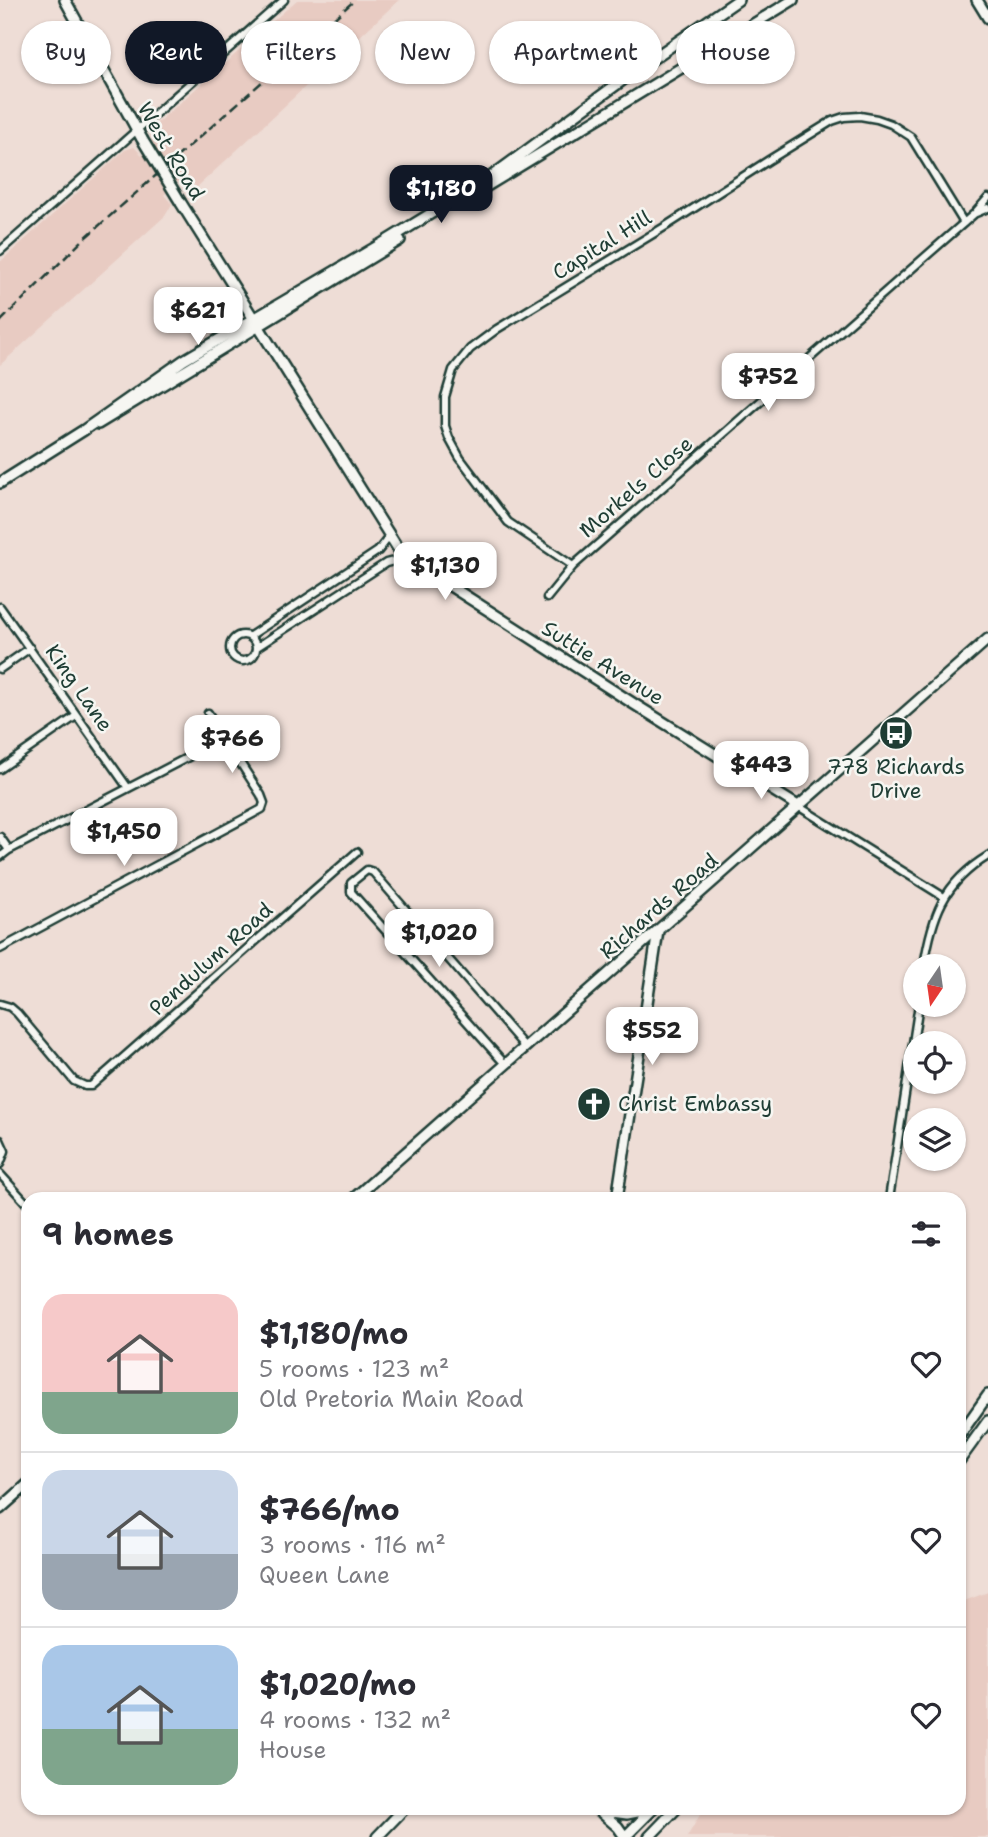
<!DOCTYPE html>
<html lang="en">
<head>
<meta charset="utf-8">
<style>
  :root { --surface:#fff; --page:#f2f2f3; --text:#2b2b33; --muted:#7c7c81; --line:#e1e1e2; --accent:#111827 }
  body { margin:0; font-family:"Shantell Sans",sans-serif; background:var(--page); color:var(--text); height:100vh; display:flex; flex-direction:column; font-size:26px; white-space:nowrap }
  * { box-sizing:border-box; margin:0 }
  p { font-size:23px; color:var(--muted) }
  .icon { flex:none; width:38px; height:38px; fill:none; stroke:currentColor; stroke-width:2; stroke-linecap:round; stroke-linejoin:round }
  .map { position:relative; flex:1; overflow:hidden }
  .drawer { position:absolute; left:21px; top:1192px; width:945px; height:623px; display:flex; flex-direction:column; background:var(--surface); border-radius:21px; box-shadow:0 2px 5px #0004 }
  .drawer>* { flex:none }
  .banner { position:absolute; left:21px; top:21px; width:947px; height:63px; display:flex; gap:14px }
  .needle { width:46px; rotate:193deg }
  .buttons { position:absolute; left:903px; top:954px; display:grid; gap:14px }
  .buttons a { display:grid; place-items:center; width:63px; height:63px; border-radius:50%; background:var(--surface); box-shadow:0 2px 5px #0004; font-size:35px }
  .price { position:absolute; translate:-50% -60px; padding:0 16px; border-radius:14px; background:#fff; color:#222; font-size:23px; line-height:46px; filter:drop-shadow(0 2px 4px #0008) }
  .price::after { content:''; position:absolute; left:50%; top:42px; width:21px; height:16px; margin-left:-10px; background:inherit; clip-path:polygon(0 0,100% 0,50% 100%) }
  .price.active { background:var(--accent); color:#fff }
  ul { padding:0; list-style:none }
  li { display:flex; align-items:center; gap:21px; height:175px; padding:0 21px }
  li+li { border-top:2px solid var(--line) }
  li span { display:grid; place-items:center; flex:none; width:196px; height:140px; border-radius:21px; color:#555 }
  li>.icon { margin-inline-start:auto }
  span .icon { width:84px; height:84px; fill:#fffc; stroke-width:1 }
  li b { font-size:30px }
  h2 { display:flex; justify-content:space-between; align-items:center; height:84px; padding:0 21px; font-size:30px }
  .chip { padding:0 24px; border-radius:32px; background:var(--surface); box-shadow:0 2px 5px #0004; font-size:24px; line-height:63px }
  .chip.active { background:var(--accent); color:#fff }
  .map>svg:first-child { display:block }
  .built { fill:#e8cbc2 }
  .lines { fill:none; stroke-linecap:round; stroke-linejoin:round }
  .street-casing { stroke:#1f3d34; stroke-width:11 }
  .secondary-casing { stroke:#1f3d34; stroke-width:14 }
  .street { stroke:#f6f6f2; stroke-width:6 }
  .secondary { stroke:#f6f6f2; stroke-width:9 }
  .rail { stroke:#1f3d34; stroke-width:2.5; stroke-dasharray:10 5; stroke-linecap:butt }
  .secondary-bridge-casing { stroke:#1f3d34; stroke-width:14; stroke-linecap:butt }
  .secondary-bridge { stroke:#f6f6f2; stroke-width:9 }
  .labels { text-anchor:middle; stroke-width:5; stroke-linejoin:round; paint-order:stroke }
  .street-label { font-size:21px; fill:#1f3d34; stroke:#f6f6f2 }
  .poi-label { font-size:21px; fill:#1f3d34; stroke:#f6f6f2 }
</style>
</head>
<body>
<div class="map">
<svg width="988" height="1837" viewBox="0 0 988 1837">
  <rect width="100%" height="100%" fill="#eeddd6"/>
  <filter id="ink" filterUnits="userSpaceOnUse"><feTurbulence type="fractalNoise" baseFrequency=".0143" numOctaves="2"/><feDisplacementMap in="SourceGraphic" scale="14" xChannelSelector="R" yChannelSelector="G"/><feConvolveMatrix kernelMatrix="1 2 1 2 8 2 1 2 1" color-interpolation-filters="sRGB"/></filter>
  <g filter="url(#ink)">
    <!-- built -->
    <path class="built" d="M297,0h102l-203,188 -6,-11 -8,8 -5,-3 -13,13 8,9 -7,12 -165,149v-103l125,-112 9,-3 8,8 11,-11 -4,-14z
      M988,1592v245h-301l17,-29h255v-205z"/>
    <g class="lines">
      <!-- street casing -->
      <g class="street-casing">
        <path id="street" d="M976,213l12,-5
          M0,251l284,-251
          M573,566l-65,-44 -48,-64 -11,-20 -4,-12v-29l8,-27 17,-21 27,-20 169,-103 103,-66 63,-39 12,-4 16,-1 17,3 14,5 20,13 53,86
          M547,598l26,-32 401,-352 14,-16
          M0,607l128,181
          M230 648a13 13 0 1 1 26 0a13 13 0 1 1-26 0Z
          M250,636l128,-85 11,-14
          M257,647l129,-84 19,-5
          M0,669l30,-21
          M0,769l76,-53
          M798,806l146,91
          M0,837l9,13
          M0,857l9,-7 216,-112
          M0,949l262,-140 2,-6 -3,-8 -53,-82
          M924,966c8,-50 19,-83 64,-110
          M0,1004l10,3 7,6 57,68 11,5h6l266,-234
          M505,1064l-154,-172v-9l16,-13 6,2 152,175
          M0,1140l5,11 -5,13
          M0,1174l28,31
          M889,1199l30,-195"/>
      </g>
      <!-- secondary casing -->
      <g class="secondary-casing">
        <path id="secondary" d="M65,0l77,139
          M977,0l11,18
          M487,186l306,-186
          M181,203l221,352 232,149 164,102
          M98,424l302,-184
          M0,483l84,-53 100,-70 199,-117 109,-67 143,-105 103,-71
          M353,1199l635,-560
          M617,1199l41,-268
          M959,1436l29,-41
          M959,1461l29,-40
          M0,1509l28,-25
          M598,1810l29,4 25,-5
          M602,1813l16,14 7,10
          M377,1837l28,-29
          M625,1837l26,-26
          M649,1837l28,-29"/>
      </g>
      <!-- street -->
      <use href="#street" class="street"/>
      <!-- secondary -->
      <use href="#secondary" class="secondary"/>
      <!-- rail -->
      <path class="rail" d="M0,322l85,-84 270,-238"/>
      <!-- secondary-bridge casing -->
      <g class="secondary-bridge-casing">
        <path id="secondary-bridge" d="M142,139l39,64"/>
      </g>
      <!-- secondary-bridge -->
      <use href="#secondary-bridge" class="secondary-bridge"/>
    </g>
  </g>
  <!-- icons -->
  <defs>
    <g id="bus-disc" transform="scale(1.75)"><circle r="9.5" fill="#1f3d34" stroke="#f6f6f2"/><path d="M-5-6H5V4H4V6H2V4H-2V6H-4V4H-5ZM-3.5-4V0h7V-4ZM-3.5 1.2v1.5H-2V1.2ZM2 1.2v1.5H3.5V1.2Z" fill="#fff"/></g>
    <g id="church-disc" transform="scale(1.75)"><circle r="9.5" fill="#1f3d34" stroke="#f6f6f2"/><path d="M-1.2-6h2.4v3.5h3.3v2.4h-3.3V6h-2.4V-.1h-3.3v-2.4h3.3Z" fill="#fff"/></g>
  </defs>
  <g fill-rule="evenodd">
    <use href="#bus-disc" x="896" y="733"/>
    <use href="#church-disc" x="594" y="1104"/>
  </g>
  <g class="labels">
    <!-- street labels -->
    <g class="street-label">
      <text transform="translate(171 151) rotate(59)" y="7">West Road</text>
      <text transform="translate(602 245) rotate(-32)" y="7">Capital Hill</text>
      <text transform="translate(636 487) rotate(-41)" y="7">Morkels Close</text>
      <text transform="translate(603 663) rotate(32)" y="7">Suttie Avenue</text>
      <text transform="translate(79 688) rotate(55)" y="7">King Lane</text>
      <text transform="translate(659 906) rotate(-41)" y="7">Richards Road</text>
      <text transform="translate(211 959) rotate(-42)" y="7">Pendulum Road</text>
    </g>
    <!-- poi labels -->
    <g class="poi-label">
      <text x="896" y="774">778 Richards<tspan x="896" dy="24">Drive</tspan></text>
      <text x="618" y="1111" text-anchor="start">Christ Embassy</text>
    </g>
  </g>
</svg>
<div class="buttons">
<a><svg class="needle" viewBox="-14 -14 28 28"><path d="M0-13l5 13h-10z" fill="#e53935"/><path d="M0 13l5-13h-10z" fill="#7c7c81"/></svg></a>
<a><svg class="icon" aria-label="locate" viewBox="0 0 24 24"><circle cx="12" cy="12" r="6"/><path d="M12 2v4M12 18v4M2 12h4M18 12h4"/></svg></a>
<a><svg class="icon" aria-label="layers" viewBox="0 0 24 24"><path d="M12 4l9 5-9 5-9-5zM3 14l9 5 9-5"/></svg></a>
</div>
<b class="price active" style="left:441px;top:225px">$1,180</b>
<b class="price" style="left:198px;top:347px">$621</b>
<b class="price" style="left:768px;top:413px">$752</b>
<b class="price" style="left:445px;top:602px">$1,130</b>
<b class="price" style="left:232px;top:775px">$766</b>
<b class="price" style="left:761px;top:801px">$443</b>
<b class="price" style="left:124px;top:868px">$1,450</b>
<b class="price" style="left:439px;top:969px">$1,020</b>
<b class="price" style="left:652px;top:1067px">$552</b>
<div class="banner">
<a class="chip">Buy</a>
<a class="chip active">Rent</a>
<a class="chip">Filters</a>
<a class="chip">New</a>
<a class="chip">Apartment</a>
<a class="chip">House</a>
</div>
<section class="drawer">
<h2>9 homes<svg class="icon" aria-label="filters" viewBox="0 0 24 24"><path d="M4 7h16M4 17h16"/><circle cx="9" cy="7" r="2"/><circle cx="15" cy="17" r="2"/></svg></h2>
<ul>
<li><span style="background:linear-gradient(#f6c9c9 70%,#7fa58c 0)"><svg class="icon" aria-label="home" viewBox="0 0 24 24"><path d="M3 11l9-7 9 7M6 9v11h12V9"/></svg></span><div><b>$1,180/mo</b><p>5 rooms · 123 m²</p><p>Old Pretoria Main Road</p></div><svg class="icon" aria-label="heart" viewBox="0 0 24 24"><path d="M12 20l-8-8c-3-5 5-10 8-4 3-6 11-1 8 4z"/></svg></li>
<li><span style="background:linear-gradient(#c9d6e8 60%,#9aa5b1 0)"><svg class="icon" aria-label="home" viewBox="0 0 24 24"><path d="M3 11l9-7 9 7M6 9v11h12V9"/></svg></span><div><b>$766/mo</b><p>3 rooms · 116 m²</p><p>Queen Lane</p></div><svg class="icon" aria-label="heart" viewBox="0 0 24 24"><path d="M12 20l-8-8c-3-5 5-10 8-4 3-6 11-1 8 4z"/></svg></li>
<li><span style="background:linear-gradient(#a9c7e8 60%,#7fa58c 0)"><svg class="icon" aria-label="home" viewBox="0 0 24 24"><path d="M3 11l9-7 9 7M6 9v11h12V9"/></svg></span><div><b>$1,020/mo</b><p>4 rooms · 132 m²</p><p>House</p></div><svg class="icon" aria-label="heart" viewBox="0 0 24 24"><path d="M12 20l-8-8c-3-5 5-10 8-4 3-6 11-1 8 4z"/></svg></li>
</ul>
</section>
</div>
</body>
</html>
